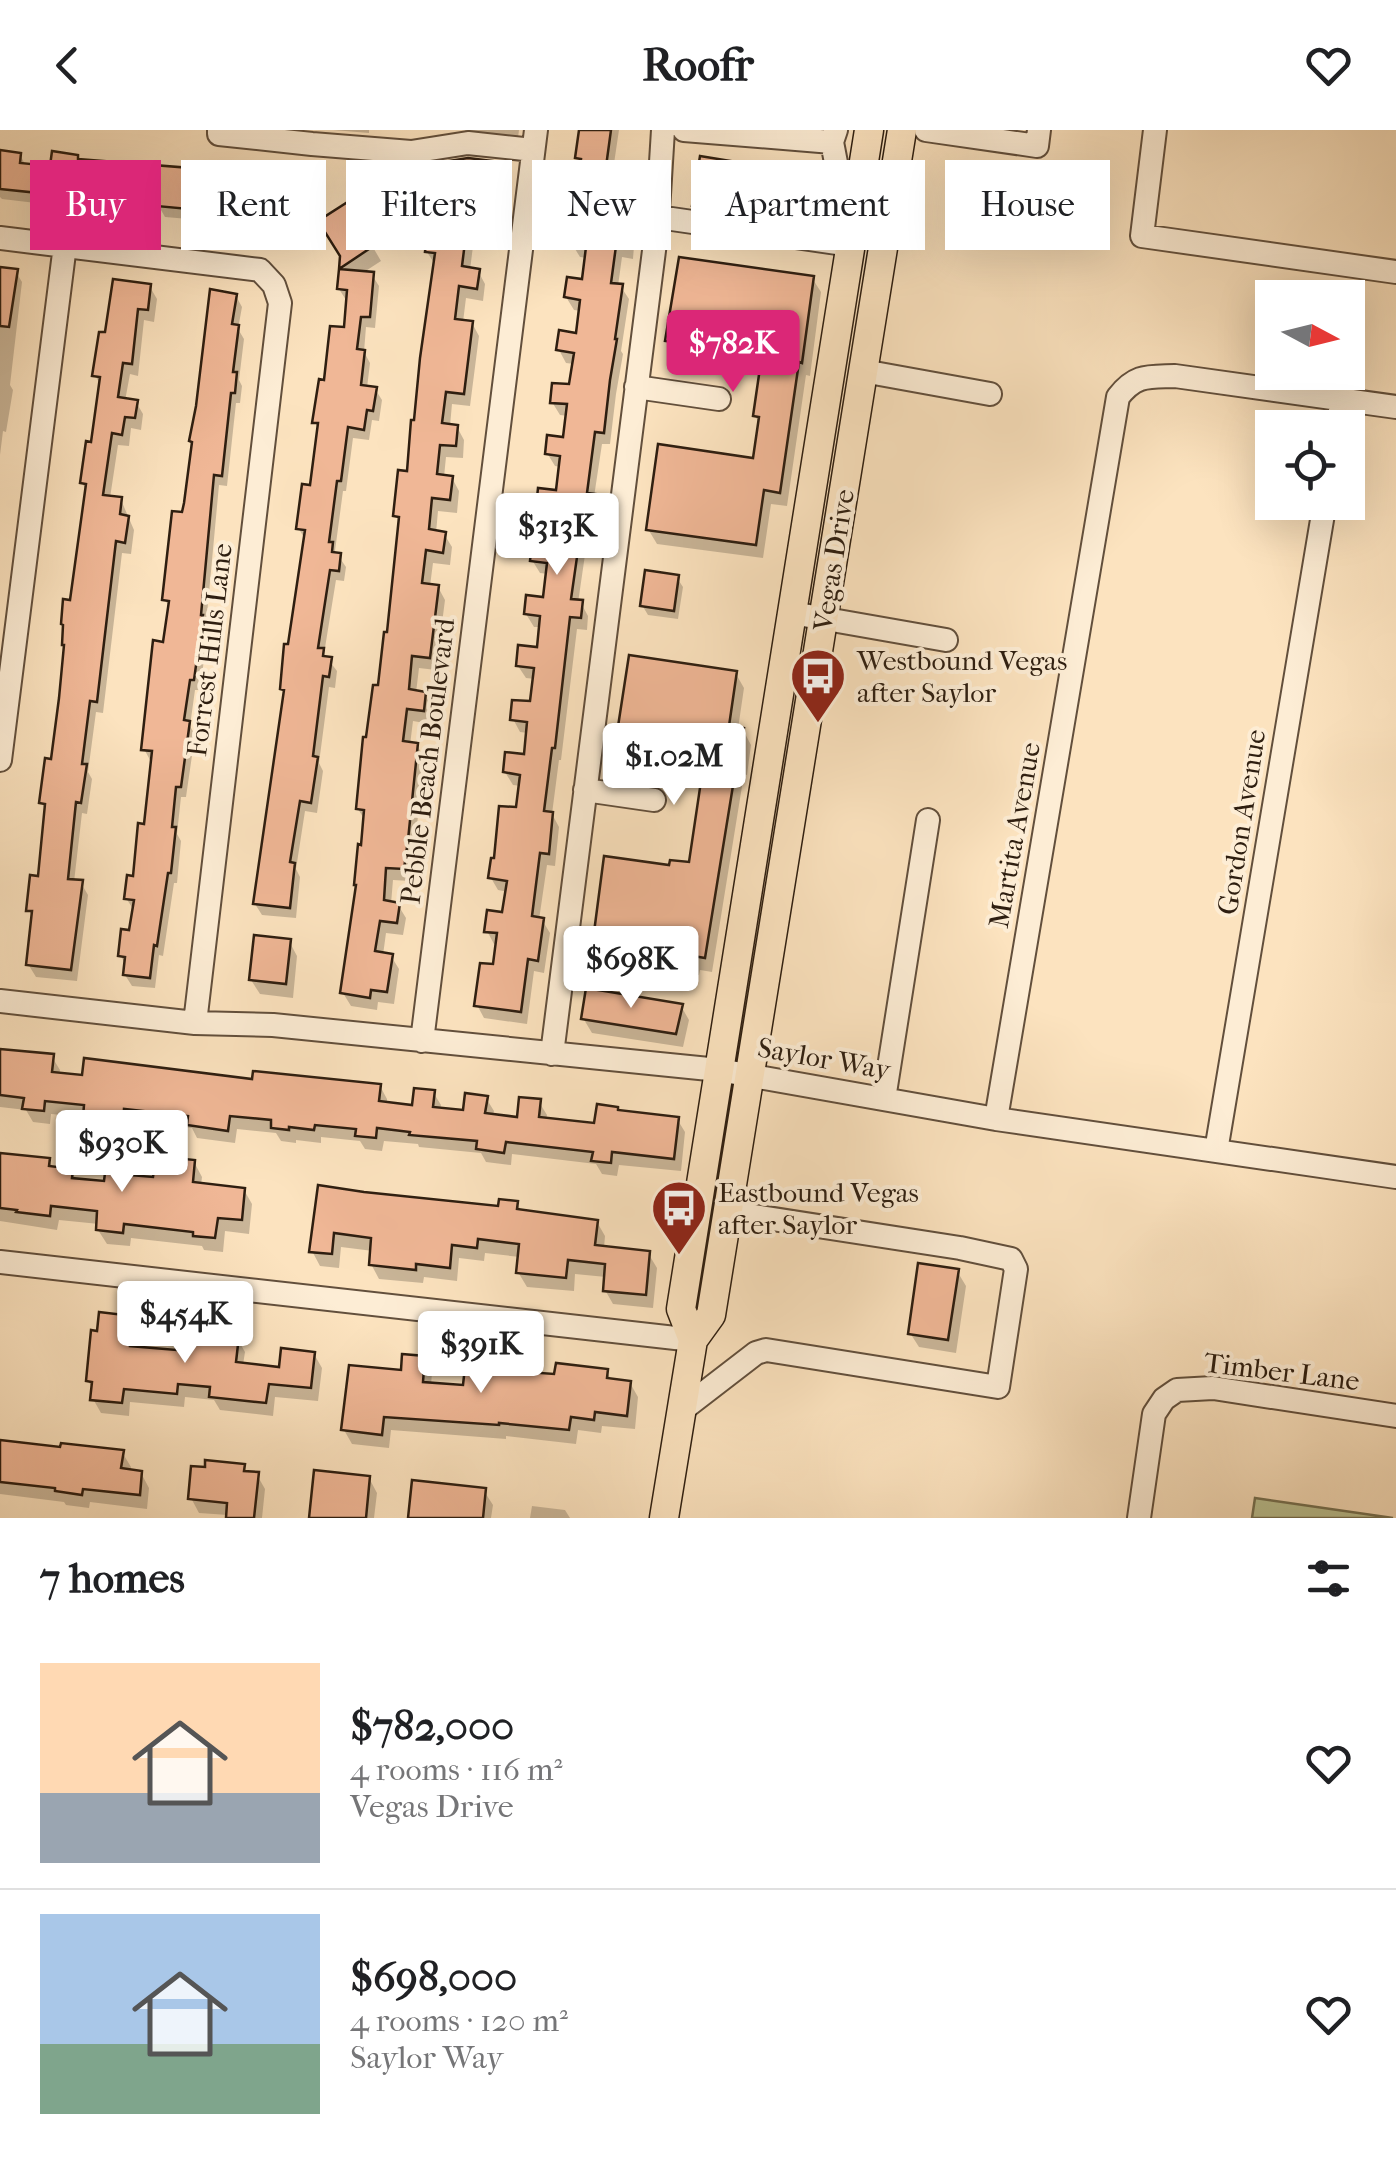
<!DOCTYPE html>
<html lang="en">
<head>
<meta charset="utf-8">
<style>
  :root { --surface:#fff; --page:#f6f6f6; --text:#202124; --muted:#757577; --line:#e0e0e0; --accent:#db2777 }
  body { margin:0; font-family:"IM FELL French Canon",serif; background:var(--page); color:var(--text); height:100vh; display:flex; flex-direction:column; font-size:38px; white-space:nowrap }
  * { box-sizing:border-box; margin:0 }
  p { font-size:32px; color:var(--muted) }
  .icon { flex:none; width:55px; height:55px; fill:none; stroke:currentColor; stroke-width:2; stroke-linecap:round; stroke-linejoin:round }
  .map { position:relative; height:1388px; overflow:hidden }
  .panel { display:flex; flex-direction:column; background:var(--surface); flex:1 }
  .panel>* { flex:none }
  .hud { position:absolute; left:30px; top:30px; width:1338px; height:90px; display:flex; gap:20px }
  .needle { width:65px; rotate:97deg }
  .controls { position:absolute; left:1255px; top:150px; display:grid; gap:20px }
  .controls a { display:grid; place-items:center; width:110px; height:110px; border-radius:0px; background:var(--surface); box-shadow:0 10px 40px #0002; font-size:50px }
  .price { position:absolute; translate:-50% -85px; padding:0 22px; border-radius:10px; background:#fff; color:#222; font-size:32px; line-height:65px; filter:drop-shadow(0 2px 5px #0008) }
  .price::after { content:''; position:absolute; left:50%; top:60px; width:30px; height:22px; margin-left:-15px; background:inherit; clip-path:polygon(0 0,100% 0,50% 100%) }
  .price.on { background:var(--accent); color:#fff }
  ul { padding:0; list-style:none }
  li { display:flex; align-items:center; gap:30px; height:250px; padding:0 40px }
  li+li { border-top:2px solid var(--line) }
  li span { display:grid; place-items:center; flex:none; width:280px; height:200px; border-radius:0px; color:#555 }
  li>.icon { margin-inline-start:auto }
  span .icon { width:120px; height:120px; fill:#fffc; stroke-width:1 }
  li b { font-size:42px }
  h2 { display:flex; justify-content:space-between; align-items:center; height:120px; padding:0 40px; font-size:42px }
  .chip { padding:0 35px; border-radius:0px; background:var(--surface); box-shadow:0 10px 40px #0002; font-size:35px; line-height:90px }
  .chip.on { background:var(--accent); color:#fff }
  header { display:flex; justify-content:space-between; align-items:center; height:130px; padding:0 40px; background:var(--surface); font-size:45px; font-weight:700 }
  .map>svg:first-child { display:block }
  .green { fill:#bcc494; stroke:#757152; stroke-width:2.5 }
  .shadow { fill:#0003 }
  .building { fill:#f0b796; stroke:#2e1e10; stroke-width:2.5 }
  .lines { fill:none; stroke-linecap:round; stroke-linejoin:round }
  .minor-casing { stroke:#624f3c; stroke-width:26 }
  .major-casing { stroke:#2e1e10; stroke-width:31 }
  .minor { stroke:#fdedd5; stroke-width:22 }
  .major { stroke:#fce3bf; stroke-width:28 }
  .labels { text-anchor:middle; stroke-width:8; stroke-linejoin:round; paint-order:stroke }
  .street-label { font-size:28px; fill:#2e1e10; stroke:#fdedd5 }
  .poi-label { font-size:28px; fill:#2e1e10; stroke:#fdedd5; text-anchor:start }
</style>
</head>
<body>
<header><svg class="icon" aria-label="back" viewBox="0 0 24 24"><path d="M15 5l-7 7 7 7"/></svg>Roofr<svg class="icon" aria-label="heart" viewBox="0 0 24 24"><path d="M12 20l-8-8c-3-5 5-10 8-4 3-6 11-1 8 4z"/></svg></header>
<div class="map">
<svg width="1396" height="1388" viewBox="0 0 1396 1388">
  <rect width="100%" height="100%" fill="#fce3bf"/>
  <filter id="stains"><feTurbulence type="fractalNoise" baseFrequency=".002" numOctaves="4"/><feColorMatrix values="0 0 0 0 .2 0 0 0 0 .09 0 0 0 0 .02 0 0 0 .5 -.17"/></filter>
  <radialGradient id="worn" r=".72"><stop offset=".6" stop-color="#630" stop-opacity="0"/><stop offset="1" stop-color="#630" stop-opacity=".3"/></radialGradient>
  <!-- green -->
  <path class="green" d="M1255,1368l138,20h-141z"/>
  <!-- shadow -->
  <path class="shadow" d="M333,0h36v3z
    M465,0h54l-2,16 -45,-4z
    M581,0h38l-7,47 12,2 8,13 -5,42 7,12 -1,13 -11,-2 -4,29 3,1 8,12 -8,52 2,3 -7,40 -6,50h-8l-8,53 7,12 -4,40 -11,-1 -8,55h3l7,13 -1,14 -10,-1 -16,131h-2l-7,54 7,13 -4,39 -8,-1 -8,55h3l8,13 -6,40 -10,-2 -7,53 -43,-6 -7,-13 18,-38 3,-23h-4l-7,-13 18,-16 3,-23 -10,-2 -7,-12 27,-68 3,-24 -8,-1 -8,-13 21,-15 2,-24 -8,-1 -7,-13 19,-15 3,-25 -9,-1 -8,-12 21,-16 2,-23h-7l-8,-13 19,-15 3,-25 -8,-1 -8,-13 20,-14 2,-24 -8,-1 -7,-13 19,-15 3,-26 -6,-1 -8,-13 19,-13 2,-24 -8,-1 -8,-13 19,-15 3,-23 -8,-1 -7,-13 19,-14 3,-25 -7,-1 -8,-13 19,-15 2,-24 -7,-1 -8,-13 19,-15 3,-24 -7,-1 -7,-13 2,-25 -4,-8z
    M0,23l20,2 6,11 26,3 27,-8 122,11 3,4 63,5 43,-1 6,11 -2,24 -23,-3v7l-32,-4 -1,10 -93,-8 -4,-7 -63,-6 -1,3 -53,-8v5l-42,-5 -2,-2z
    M492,33l7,13 -9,72 -17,-2 -3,24 8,1 7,13 -2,17 -17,-3 -3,24 9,1 7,13 -9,70 -18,-2 -2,22 7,1 7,13 -1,18 -17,-1 -2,20 8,1 7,13 -2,22 -19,-2 -2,22 8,1 8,13 -2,18 -17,-2 -3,23 8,1 7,13 -9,70 -17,-2 -3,25 9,1 7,13 -2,17 -17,-3 -3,24h7l7,13 -10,96 -4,27 -17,-1 -2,24 7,1 8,13 -3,17 -17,-2 -3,22 8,1 8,13 -5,35 -16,-2 -1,8 -26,-4 -8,-13 23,-171 -8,-13 10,-69 21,-105 11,-111 -4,-8 13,-43 27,-207 -9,-14 13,-40 4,-20 -8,-13z
    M1023,44l5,9 -6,42 -22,-4 -6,-9z
    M821,48l11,20 -5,37 -121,-9 -11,-20z
    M356,70l16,27 -8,5 17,29 -20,13 11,1 7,11 -4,42 -9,-1 -2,25 6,11 -3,25 8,1 7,11 -3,21 -7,-1 -3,20 -16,-2 -7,53h-3l-8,60 11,16 -2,14 -8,-1 -12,74 13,17 -2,17 -6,-1 -10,76 4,8 -6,42 -12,-2 -9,58 4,8 -4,41 -34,-3 -7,-11 31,-209 -4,-6 24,-148 -7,-12 13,-41 7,-58 -4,-8 31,-92 2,-30h-2l-7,-11 5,-17 -3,-4 1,-11z
    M0,139l16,3 6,10 -12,103 3,5 -7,42 -3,-1 -3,24z
    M812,148l9,14 -11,84 -4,-1 -19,131 -16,-2 -8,54 -106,-14 -9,-15 107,-69 5,-36 -5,-8 7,-42 -55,-8 -4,-7 -27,-4 -9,-15z
    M150,157l7,12 -3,23 -10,-2 -6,56 -8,-2 -5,27 11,1 7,12 -2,16 -10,-2 -2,18 -11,-1 -8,53 11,2 13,30 -3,24 -9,-1 -19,160 -7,-1 -8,60 4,7 -5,35 -5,-1 -8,69 7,1 7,12 -11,86 -41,-4 -8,-13 5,-46 -4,-8 11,-32 7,-66 -6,-10 12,-40 34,-271 -5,-8 11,-38 8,-59 -6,-11 12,-40z
    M236,166l6,11 -4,22 6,10 -5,41 3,6 -2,17h-4l-9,83 -8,-1 -13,140 2,4 -8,61h-5l-5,36 5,9 -9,62h-5l-4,37 4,7 -4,42h-3l-11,73 -4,-1 -4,33 -23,-2 -7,-11 1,-9 -5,-10 10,-23 2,-24 -7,-11 9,-19 11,-52 8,-66 -4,-1 -6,-11 21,-105 5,-36 -5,-8z
    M677,448l6,9 -5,32 -30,-4 -6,-10z
    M736,544l8,14 -6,41 5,1 8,15 -4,30 -3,-1 -32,198 -12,-2 -1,5 -13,-1 -3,-7 -35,-5 -1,7 -13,-2 -6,-9 -24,-4 -8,-14 76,-72 19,-3 14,-92 -79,-13 -8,-15z
    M289,811l8,15 -4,42 -33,-4 -9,-14z
    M681,876l8,14 -6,27 -91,-14 -9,-15z
    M0,921l52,6 8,13 -1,5 321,11 7,13v5l28,3 18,-15 8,13 -1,6 25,2 21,-15 8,13 -1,5 26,4 20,-18 8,13 -1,5 50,6 23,-13 58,6 8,13 -4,39 -62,-6 -2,11 -15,-2 -6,-10 -84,-10 -1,11 -25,-3 -5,-9 -62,-6 -1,-3 -34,-3 -2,10 -17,-2 -5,-8 -39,-4v6l-25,-3v3l-15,-2 -5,-8 -39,-4 -2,14 -38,-5 -5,-10 -61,-7 -2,14 -36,-5 -7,-13 -35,-3 -1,10 -17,-2 -7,-12 -26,-3z
    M0,1025l49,6 5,8 17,2 6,10 30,3 49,-4 38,-18 8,15 -1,8 43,5 8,14 -3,30 -24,-3 -2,21 -19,-2 -2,-4 -71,-8 -1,8 -23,-2 -9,-14 1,-6 -40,-4 -2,10 -57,-9z
    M320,1058l181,20 16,-5 5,10 75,9 8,14 -1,12 44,5 9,15 -4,40 -40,-4 -8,-14 1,-13 -31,-3 -1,17 -47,-4 -9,-15 2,-15 -35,-4 -1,8 -25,-3 -2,23 -33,-4 -1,6 -44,-4 -8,-15 2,-13 -32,-4 -2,21 -19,-2 -8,-15z
    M957,1141l9,15 -10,67 -37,-6 -9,-14z
    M132,1188l7,14 -1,17 40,4 40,-12 19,-3 8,14 -2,13 38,5 33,-16 8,14 -4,33 -43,-4 -2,19 -53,-6 -6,-10 -29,-3 -1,10 -54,-5 -1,14 -28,-3 -8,-14 1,-9 -6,-9z
    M424,1229l8,14 -1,12 34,3 20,-26 6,11 65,4 50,-6 6,10 18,2 8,14 -3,32 -33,-3 -1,7 -23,-3 -2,14 -70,-8v3l-115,-9 -2,18 -37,-4 -8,-14 59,-57z
    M0,1312l62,7 60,3 9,15 -1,5 11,1 8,15 -2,21 -57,-7 -1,6 -23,-3 -2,-3 -64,-8z
    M243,1336l5,8 9,1 8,14 -3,29h-34v-3l-29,-2 -8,-15z
    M369,1348l8,15 -3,25h-63z
    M484,1361l9,14 -2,13h-80z
    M532,1376l33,4 5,8h-40z"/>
  <!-- building -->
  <path class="building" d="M579,0h32l-6,44 21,2 -6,54 8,1 -1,16 -11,-1 -5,37 12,1 -8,55h2l-7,41 -6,53 -9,-1 -8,61 9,1 -5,43 -11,-1 -9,63 12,1 -2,18 -11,-1 -15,131h-3l-8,63 9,1 -4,42 -9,-1 -8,63 12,2 -6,43 -10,-2 -7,53 -47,-6 6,-43 13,1 4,-31 -13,-1 3,-22 15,2 5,-31 -19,-3 3,-20h3l5,-52 17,1 4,-32 -17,-3 2,-20 19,2 3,-32 -17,-2 2,-20 18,1 4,-33 -18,-2 2,-21 19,2 3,-31 -16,-2 2,-19 17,2 4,-34 -17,-2 2,-20 17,2 4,-33 -17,-2 2,-20 18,2 4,-34 -15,-2 2,-19 16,2 4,-33 -17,-1 2,-20 17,1 5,-31 -18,-3 3,-20 17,3 4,-33 -16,-3 3,-20 15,2 4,-32 -16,-3 2,-20 17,2 4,-33 -16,-2 4,-32 -6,-1z
    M0,20l21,3 -1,10 30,3 2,-15 26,4v4l125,10 -1,4 63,6 1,-6 46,5 -4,27 -22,-3 -1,7 -31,-4 -1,10 -97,-9 1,-6 -65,-6v2l-53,-7v4l-39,-4z
    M700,26l122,20 -5,40 -54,-7 -1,7 -70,-10z
    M468,28l25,3 -9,75 -18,-2 -4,32 18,3 -3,20 -18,-3 -4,33 18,2 -9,73 -18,-2 -4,31 16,2 -2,21 -16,-1 -3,29 16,2 -3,24 -18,-2 -3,31 17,3 -3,21 -17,-3 -4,33 17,2 -9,73 -18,-2 -3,33 17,3 -2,19 -17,-2 -4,32 15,2 -10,97 -4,29 -18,-1 -2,32 16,3 -3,20 -17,-2 -5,30 18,3 -6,38 -16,-2 -1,8 -30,-5 16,-108h-2l4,-41 3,1 3,-35 -8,-1 7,-72h3l7,-52h5l6,-53h3l12,-115 -6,-1 5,-46 9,1 4,-51h3l6,-62 15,-105 -10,-1 5,-44 8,1 5,-28 -9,-2 2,-16z
    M998,38l26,4 -6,45 -26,-4z
    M357,66l9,15 -9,6 18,28 -36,24 1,-13 -22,-35z
    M679,127l135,19 -12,87 -3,-1 -19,131 -16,-3 -8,55 -110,-15 12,-86 95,14 6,-41 -6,-1 8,-55 -65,-9 1,-7 -32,-4z
    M0,137l18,2 -9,58 -9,-1z
    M339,139l35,3 -4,45h-9l-4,32 8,1 -4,35 16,2 -4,24 -6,-1 -3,20 -16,-3 -7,54h-4l-8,61h4l-1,10 9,1 -2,18 -9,-1 -12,78h6l-1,8 9,1 -3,20 -6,-1 -10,80 5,1 -7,46 -11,-2 -10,61 5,1 -5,45 -37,-4 31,-214 -4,-1 4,-45h4l17,-114 -9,-1 6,-45 8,1 8,-62h-6l7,-44 5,1 6,-54 14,1 3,-37 -10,-1z
    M113,149l38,5 -3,26 -10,-1 -6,55 -9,-1 -5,34 20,3 -3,18 -10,-1 -3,18 -10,-2 -9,62 19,2 -2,17 9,2 -4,27 -9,-2 -19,161 -7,-1 -8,63h5l-6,39 -5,-1 -8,77 15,1 -12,90 -45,-5 6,-54h-6l4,-36 8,1 7,-72 -6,-1 6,-45 6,1 8,-61 5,-53h-2l1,-20 -2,-1 2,-25 7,1 16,-116 -6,-1 6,-42 5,1 9,-65 -8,-1 7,-44h6z
    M210,159l27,5 -5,30 7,1 -6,47h4l-2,21h-4l-9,83 -8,-1 -13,140h2l-9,65h-4l-6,40 6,1 -9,66h-5l-4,40h4l-5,46h-3l-11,73 -3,-1 -4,33 -27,-3 2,-18 -7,-1 3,-27 8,1 5,-30 -10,-1 3,-24 6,1 5,-53 6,1 8,-73 -11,-1 12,-110 10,2 6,-41 -7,-1 10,-89 10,1 2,-9 8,-61 -3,-1 7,-35z
    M645,440l34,5 -5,36 -34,-5z
    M629,525l108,16 -8,55 15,2 -5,33h-2l-32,197 -12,-2 -1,6 -17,-2 1,-6 -35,-5 -1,7 -17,-3 1,-8 -31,-5 11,-84 65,9 1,-5 19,2 15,-101 -89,-15z
    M254,805l37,4 -5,45 -37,-4z
    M586,858l97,16 -7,30 -95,-15z
    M0,919l54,5 -2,18 30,3 2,-17 168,21 1,-8 128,13 -2,17 33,4 2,-17 21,2 -2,17 30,3 2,-17 23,3 -3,17 32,4 2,-20 22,2 -2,18 55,6 3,-19 21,3v3l61,7 -5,42 -62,-7 -1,11 -20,-2 2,-9 -87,-10 -2,11 -28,-4 1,-8 -68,-6 1,-3 -33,-4 -1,10 -21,-2 1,-7 -41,-4 -1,5 -25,-3v3l-18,-2v-8l-41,-4 -2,15 -41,-6 1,-9 -64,-7 -1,14 -40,-6 1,-12 -39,-4 -1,10 -22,-2 2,-11 -24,-3z
    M0,1023l50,5 -1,8 24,3 -1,9 32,3 1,-8 48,4 3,-21 39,4 -2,22 52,6 -3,32 -24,-2 -3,20 -22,-2v-4l-69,-8 -1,9 -27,-3 1,-19 -46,-5 -1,10 -34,-4 1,-2 -17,-2z
    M318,1055l46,7 134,14 1,-7 19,2 -1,8 81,11 -3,25 55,6 -4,44 -43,-4 2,-27 -37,-4 -2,18 -50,-5 3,-29 -41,-5 -1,9 -25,-3 -2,23 -34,-4v6l-47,-5 2,-27 -37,-5 -2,21 -23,-2z
    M918,1133l41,6 -11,71 -40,-6z
    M99,1182l34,4 -3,30 46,4 2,-16 38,4v-5l23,3 -3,26 43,5 2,-19 34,4 -4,36 -42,-4 -3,19 -57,-6 1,-10 -32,-3 -1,10 -53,-5 -2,14 -32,-3 2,-18 -6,-1 5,-51 6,1z
    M402,1224l23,2 -2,26 40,3 3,-27 21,2 -1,10 41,4v-2l27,2 2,-11 52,6 -1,9 24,3 -4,35 -32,-4 -1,8 -23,-3 -2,13 -70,-7v2l-115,-8 -2,18 -41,-5 8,-65 52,5z
    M0,1310l60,7 1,-4 63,7 -3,18 21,3 -2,24 -57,-6 -1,6 -27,-4v-3l-55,-6z
    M205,1330l40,4 -1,7 15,1 -5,46h-28l1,-15 -39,-4 3,-33 14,1z
    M314,1340l56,6 -4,42h-57z
    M412,1350l74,8 -3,30h-75z"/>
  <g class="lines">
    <!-- minor casing -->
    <g class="minor-casing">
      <path id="minor" d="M219,0v4l93,10 99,8 57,-9 65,7
        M684,0l148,12
        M836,0l-4,12 6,31 24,3
        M926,0l111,16 2,-16
        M1155,0l-13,106 254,36
        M658,87l193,28
        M0,108l260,32 14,15 6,18 -85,720
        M863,241l127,23
        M636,257l83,12
        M1337,298l5,-29
        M792,483l154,27
        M0,630l65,-515
        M585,660l69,10
        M0,871l195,22 78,2 446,45 277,49 400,58
        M422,911l114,-911
        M552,924l105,-827 6,-97
        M884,969l44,-279
        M996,989l122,-722c18,-23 30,-20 57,-21l221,31
        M1216,1021l109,-649
        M0,1132l693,78
        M682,1280l74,-57 10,-3 232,37 18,-118 -5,-10 -51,-11 -232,-36
        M1139,1388l15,-104 10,-15 13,-9 36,-2 183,28"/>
    </g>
    <!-- major casing -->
    <g class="major-casing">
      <path id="major" d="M693,1210l-12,-31 188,-1179
        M664,1388l29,-178 18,-25 191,-1185"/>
    </g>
    <!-- minor -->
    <use href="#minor" class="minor"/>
    <!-- major -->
    <use href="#major" class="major"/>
  </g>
  <!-- icons -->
  <defs>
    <g id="bus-pin" transform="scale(2.875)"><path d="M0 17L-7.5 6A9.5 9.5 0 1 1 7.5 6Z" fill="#8f2418" stroke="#fdedd5"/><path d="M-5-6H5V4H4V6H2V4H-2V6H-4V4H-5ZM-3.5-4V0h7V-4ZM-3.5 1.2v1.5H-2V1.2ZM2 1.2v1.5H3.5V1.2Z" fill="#fff"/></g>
  </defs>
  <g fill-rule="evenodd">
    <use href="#bus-pin" x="818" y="546"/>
    <use href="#bus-pin" x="679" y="1078"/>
  </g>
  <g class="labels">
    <!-- street labels -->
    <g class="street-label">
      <text transform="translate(833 430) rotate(-81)" y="10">Vegas Drive</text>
      <text transform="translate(209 520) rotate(-83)" y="10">Forrest Hills Lane</text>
      <text transform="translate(427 631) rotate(-83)" y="10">Pebble Beach Boulevard</text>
      <text transform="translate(1241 692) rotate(-81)" y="10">Gordon Avenue</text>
      <text transform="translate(1014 705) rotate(-80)" y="10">Martita Avenue</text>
      <text transform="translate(824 928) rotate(10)" y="10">Saylor Way</text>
      <text transform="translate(1282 1241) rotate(7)" y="10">Timber Lane</text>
    </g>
    <!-- poi labels -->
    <g class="poi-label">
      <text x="857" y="540">Westbound Vegas<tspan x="857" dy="32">after Saylor</tspan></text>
      <text x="718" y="1072">Eastbound Vegas<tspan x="718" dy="32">after Saylor</tspan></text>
    </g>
  </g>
  <rect width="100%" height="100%" filter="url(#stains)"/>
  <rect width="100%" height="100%" fill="url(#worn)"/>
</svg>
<div class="controls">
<a><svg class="needle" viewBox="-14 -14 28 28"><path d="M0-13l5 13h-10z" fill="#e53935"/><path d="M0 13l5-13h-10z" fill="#757577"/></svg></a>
<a><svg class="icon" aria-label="locate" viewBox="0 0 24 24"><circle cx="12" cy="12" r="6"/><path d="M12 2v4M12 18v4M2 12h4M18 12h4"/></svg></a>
</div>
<b class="price on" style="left:733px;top:265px">$782K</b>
<b class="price" style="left:557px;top:448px">$313K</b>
<b class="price" style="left:674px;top:678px">$1.02M</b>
<b class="price" style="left:631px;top:881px">$698K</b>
<b class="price" style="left:122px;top:1065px">$930K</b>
<b class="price" style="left:185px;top:1236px">$454K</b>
<b class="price" style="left:481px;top:1266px">$391K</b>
<div class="hud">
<a class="chip on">Buy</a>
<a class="chip">Rent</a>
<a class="chip">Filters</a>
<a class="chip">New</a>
<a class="chip">Apartment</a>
<a class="chip">House</a>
</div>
</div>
<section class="panel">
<h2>7 homes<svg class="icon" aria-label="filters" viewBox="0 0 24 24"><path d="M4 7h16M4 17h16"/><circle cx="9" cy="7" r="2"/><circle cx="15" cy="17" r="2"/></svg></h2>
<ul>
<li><span style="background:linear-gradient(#ffd9b3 65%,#9aa5b1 0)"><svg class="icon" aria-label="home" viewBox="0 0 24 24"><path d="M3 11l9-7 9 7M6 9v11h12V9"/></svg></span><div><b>$782,000</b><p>4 rooms · 116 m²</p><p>Vegas Drive</p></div><svg class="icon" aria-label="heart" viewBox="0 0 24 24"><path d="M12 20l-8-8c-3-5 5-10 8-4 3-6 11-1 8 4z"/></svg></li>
<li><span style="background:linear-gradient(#a9c7e8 65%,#7fa58c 0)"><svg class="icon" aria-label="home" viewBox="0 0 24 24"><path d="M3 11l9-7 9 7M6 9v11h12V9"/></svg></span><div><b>$698,000</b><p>4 rooms · 120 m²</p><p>Saylor Way</p></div><svg class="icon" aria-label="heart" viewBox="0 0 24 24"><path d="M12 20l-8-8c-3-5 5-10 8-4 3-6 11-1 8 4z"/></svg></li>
</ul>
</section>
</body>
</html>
